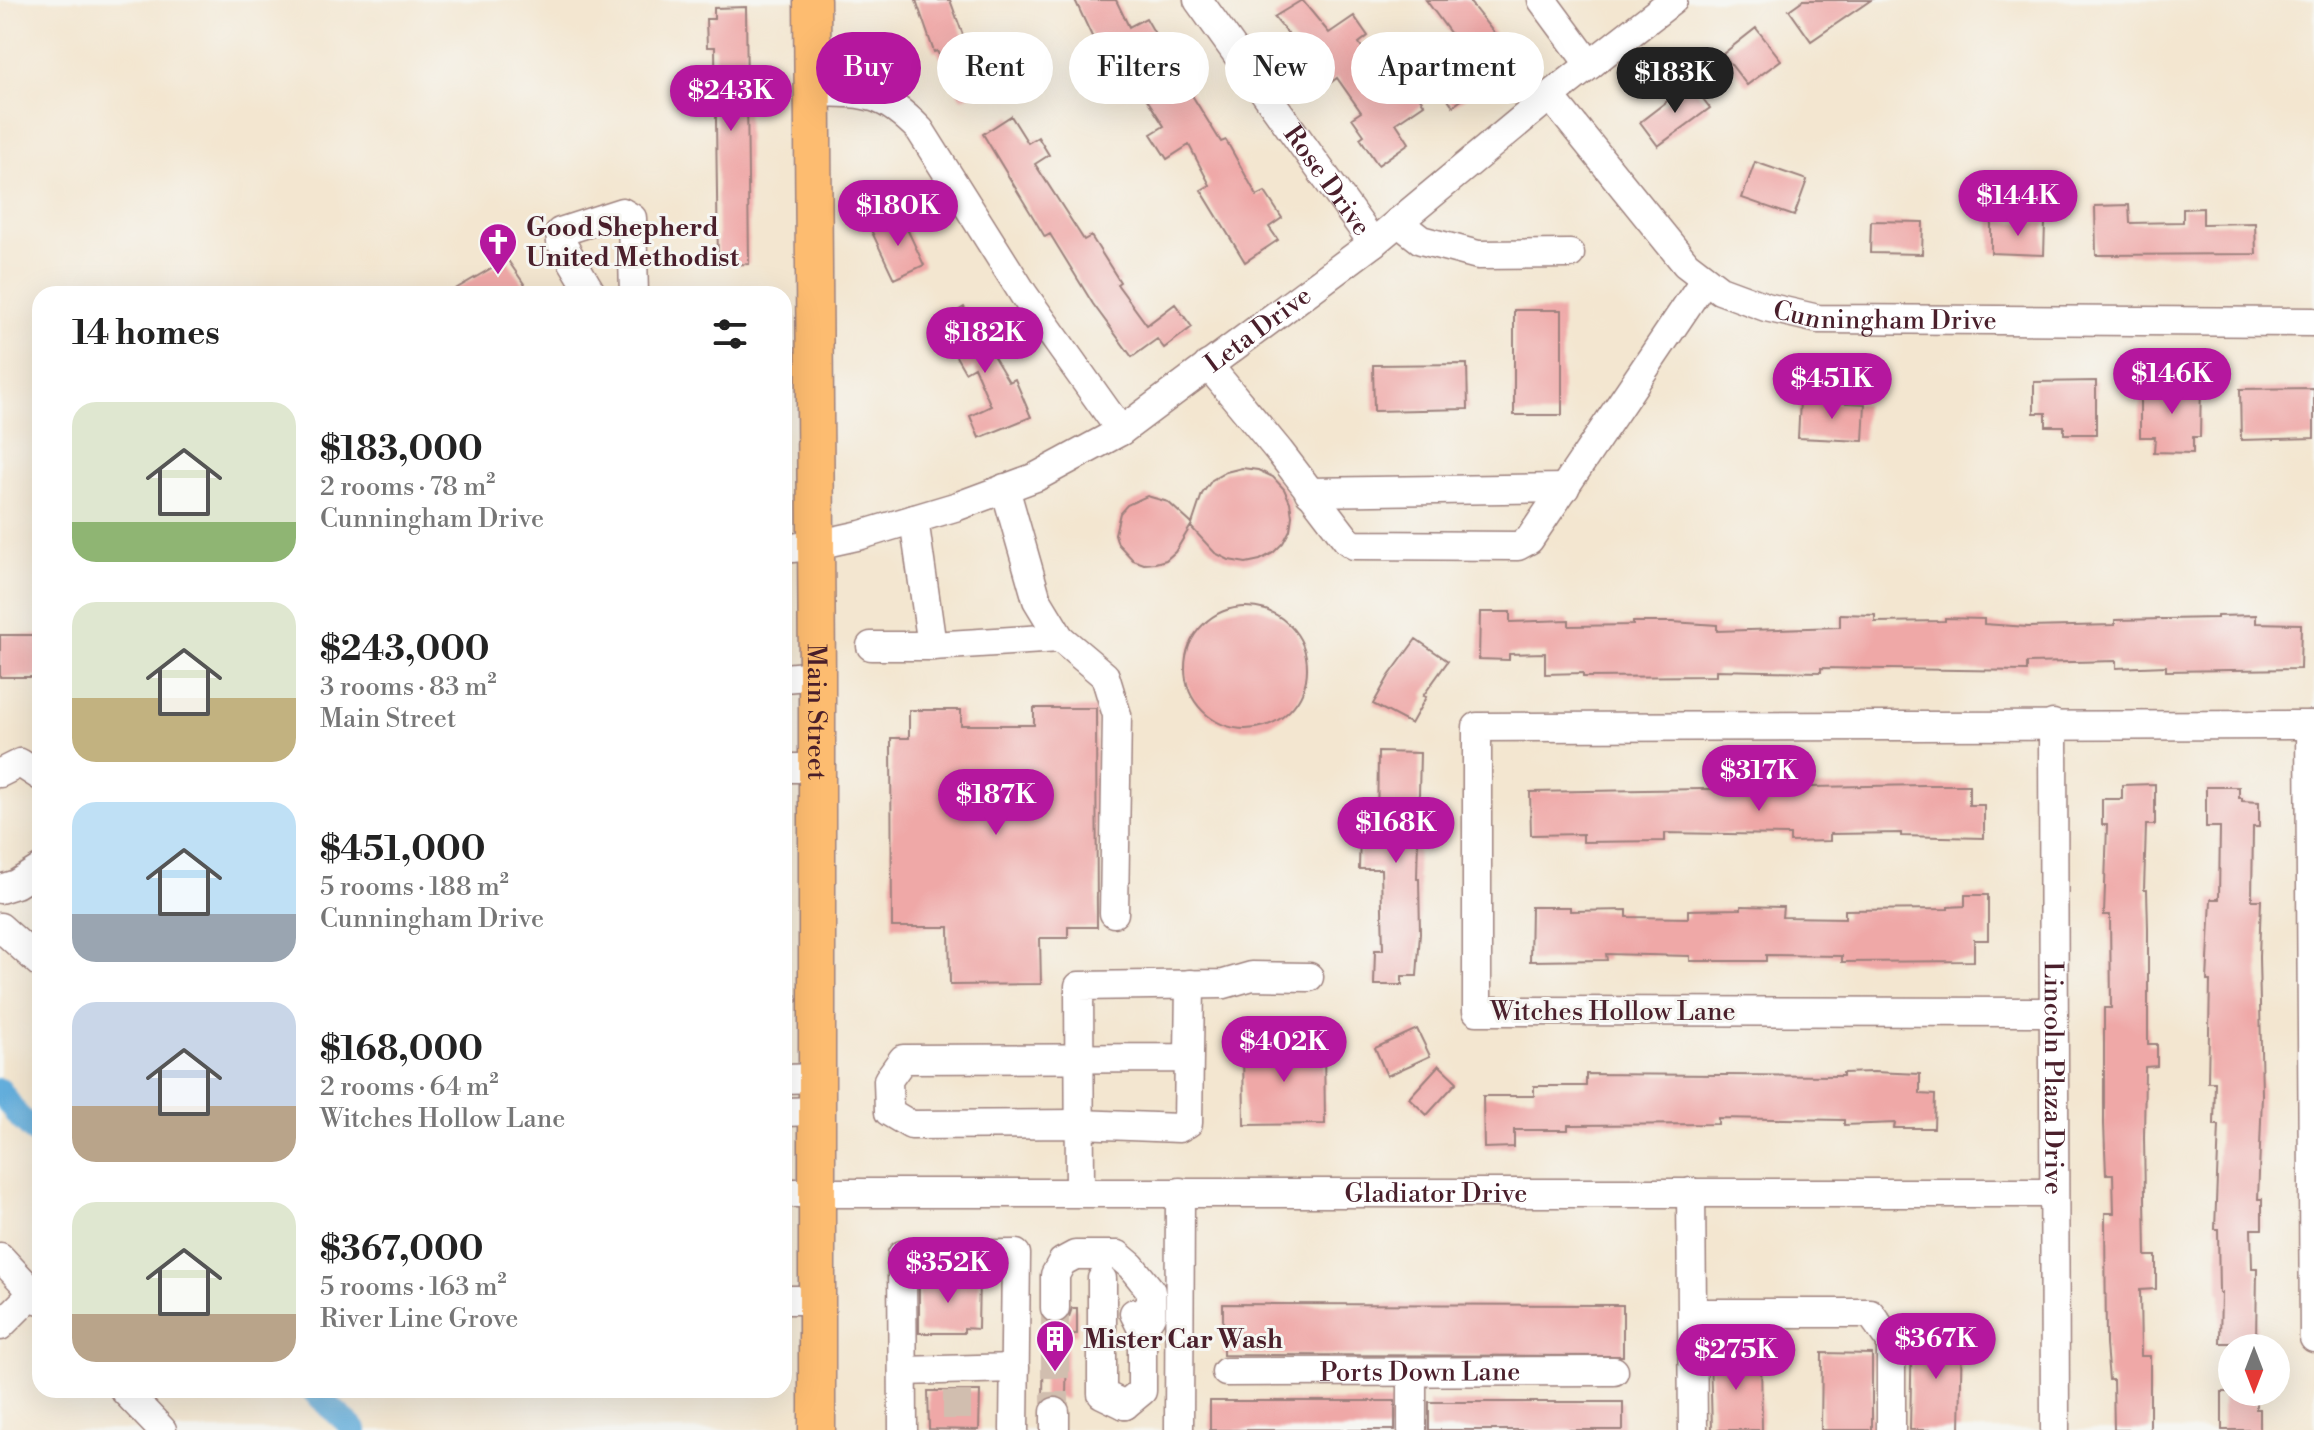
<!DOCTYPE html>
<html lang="en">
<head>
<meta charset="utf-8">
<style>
  :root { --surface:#fff; --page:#f2f2f2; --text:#222; --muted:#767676; --accent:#b5179e }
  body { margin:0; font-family:"Libre Bodoni",serif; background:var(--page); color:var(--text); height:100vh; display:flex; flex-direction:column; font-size:30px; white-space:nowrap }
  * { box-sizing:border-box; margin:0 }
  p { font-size:26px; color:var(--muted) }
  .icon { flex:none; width:44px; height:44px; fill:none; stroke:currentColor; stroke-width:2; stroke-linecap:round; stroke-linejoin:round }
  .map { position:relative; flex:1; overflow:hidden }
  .panel { position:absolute; left:32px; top:286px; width:760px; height:1112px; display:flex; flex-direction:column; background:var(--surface); border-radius:24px; box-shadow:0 8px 32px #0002 }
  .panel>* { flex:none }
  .hud { position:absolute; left:816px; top:32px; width:760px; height:72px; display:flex; gap:16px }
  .needle { width:52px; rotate:180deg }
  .fabs { position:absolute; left:2218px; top:1334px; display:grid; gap:16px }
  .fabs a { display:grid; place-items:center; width:72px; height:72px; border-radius:50%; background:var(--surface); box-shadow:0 8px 32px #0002; font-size:40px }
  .price { position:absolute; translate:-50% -68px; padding:0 18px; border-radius:28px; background:var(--accent); color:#fff; font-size:26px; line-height:52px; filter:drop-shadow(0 2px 4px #0008) }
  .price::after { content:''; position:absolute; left:50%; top:48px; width:24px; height:18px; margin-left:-12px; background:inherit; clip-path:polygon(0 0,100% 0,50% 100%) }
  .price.active { background:#222; color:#fff }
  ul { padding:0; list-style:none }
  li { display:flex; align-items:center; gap:24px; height:200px; padding:0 40px }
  li span { display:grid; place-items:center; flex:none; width:224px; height:160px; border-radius:24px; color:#555 }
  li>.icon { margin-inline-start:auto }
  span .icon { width:96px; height:96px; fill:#fffc; stroke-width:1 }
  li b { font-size:34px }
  h2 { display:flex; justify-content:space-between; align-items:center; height:96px; padding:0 40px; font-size:34px }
  .tag { padding:0 28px; border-radius:36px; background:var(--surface); box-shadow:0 8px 32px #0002; font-size:28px; line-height:72px }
  .tag.active { background:var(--accent); color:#fff }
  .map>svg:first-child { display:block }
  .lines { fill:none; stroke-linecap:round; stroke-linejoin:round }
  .canal { stroke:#63aedc; stroke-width:24 }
  .building { fill:#efa8a7 }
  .minor-tunnel { stroke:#d1beaf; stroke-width:28; stroke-dasharray:28 14; stroke-linecap:butt }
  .minor-casing { stroke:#9e827e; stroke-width:31 }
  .major-casing { stroke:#9e827e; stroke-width:39 }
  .minor { stroke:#fff; stroke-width:28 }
  .major { stroke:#fdbc70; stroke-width:36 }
  .labels { text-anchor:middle; stroke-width:6; stroke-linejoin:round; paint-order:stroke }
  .street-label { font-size:26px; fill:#4a1f2b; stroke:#f6f6f2 }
  .poi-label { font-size:26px; font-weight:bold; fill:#4a1f2b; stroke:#f6f6f2; text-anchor:start }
</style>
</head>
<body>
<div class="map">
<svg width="2314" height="1430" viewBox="0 0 2314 1430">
  <rect width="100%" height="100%" fill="#f6f6f2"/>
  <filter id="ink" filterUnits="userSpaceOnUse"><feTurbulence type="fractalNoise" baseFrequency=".0125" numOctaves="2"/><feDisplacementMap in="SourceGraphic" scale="16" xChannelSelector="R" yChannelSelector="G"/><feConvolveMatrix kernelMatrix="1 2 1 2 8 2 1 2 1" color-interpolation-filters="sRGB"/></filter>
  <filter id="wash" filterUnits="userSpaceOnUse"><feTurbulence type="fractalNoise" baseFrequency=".006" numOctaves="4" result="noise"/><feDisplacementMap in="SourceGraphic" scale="32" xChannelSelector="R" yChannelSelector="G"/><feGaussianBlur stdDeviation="1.8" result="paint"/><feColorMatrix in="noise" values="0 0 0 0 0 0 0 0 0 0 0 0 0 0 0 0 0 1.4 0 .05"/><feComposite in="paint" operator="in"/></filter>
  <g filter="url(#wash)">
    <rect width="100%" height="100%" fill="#f3e6d0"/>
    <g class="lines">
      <!-- canal -->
      <path class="canal" d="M0,1090l17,25 23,22
        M312,1390l43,40"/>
    </g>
    <g id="blocks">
      <!-- building -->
      <path class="building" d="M916,0h34l20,54 3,-2 17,33 -29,14 -24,-48 -3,1z
        M1075,0h41l13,27 17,-9 16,28 -14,7 18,31 14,-8 41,66 5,-2 31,56 8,-4 17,26 -13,9 9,13 -33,22 -44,-72 9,-5 -21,-40 -22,14 -16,-25 13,-8 -30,-47 -3,2 -11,-18 -17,9 -13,-23 6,-4z
        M1302,0l27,33 25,-17 14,20 -9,7 32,48 16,-11 17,24 -28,19 13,20 -31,22 -18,-27 4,-3 -12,-17 9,-6 -24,-34 -11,8 -27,-39 -25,-30z
        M1426,0h42l48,61 -63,45 -19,-27 21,-16 -7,-10 11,-8z
        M1803,0h68l-60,41 -22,-31z
        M746,7l3,257 -31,1 -3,-218h-8l-1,-28h8v-11z
        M1756,28l25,32 -34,25 -24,-31z
        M1691,83l19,25 -52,38 -18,-24z
        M1011,116l17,27 10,-6 11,18 -14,9 49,76 7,-4 29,46 -3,2 30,41 28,-21 17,23 -28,21 -7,-9 -25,18 -39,-53 -43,-70 -5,3 -62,-103z
        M1755,162l52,18 -13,36 -52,-18z
        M2129,205l1,18 53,-1v-13l20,-1v16l52,-1 1,31 -160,1 -1,-49z
        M901,216l23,49 -30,14 -23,-49z
        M1871,221l52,1 -1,32 -52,-1z
        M1991,221l54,2 -1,32 -53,-2z
        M507,259l24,35h-84z
        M964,307l45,75 6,-3 16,38 -52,21 -9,-22 21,-10 -17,-39 -9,5 -28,-49z
        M1514,310h48v105h-48z
        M1467,364l1,45 -94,2 -1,-46z
        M2096,381v53h-32v-8h-18v-13h-12v-31z
        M2170,381h31l-1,56h-7v16l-39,-1 1,-15h-15v-47h30z
        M2314,388v50l-73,2 -1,-51z
        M1800,401l65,3 -2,37 -65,-3z
        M1242,468l16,2 15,7 11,12 6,13 2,14 -2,14 -7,13 -10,10 -13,7 -14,3 -17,-3 -14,-7 -24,-26 11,-33 10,-14 14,-8z
        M1147,496l21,6 24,22 -17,28 -9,8 -11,3 -11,1 -11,-4 -15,-16 -3,-10 5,-21 7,-8z
        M1185 668a61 61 0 1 1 122 0a61 61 0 1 1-122 0Z
        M1480,612h30v10l59,-2v6l64,-1v-3h39l45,3v6l123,-4v-13l35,1v7l70,-1v-3l39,1v5l44,3 87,-2v-5l102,-2v-2l39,-1v8l45,1 -1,45 -134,2v-5l-50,2v-7l-89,2v8l-206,-3v4l-105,-2v6l-133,1v-4l-38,1v-21l-36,1v6l-30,-1z
        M0,635h40v42h-40z
        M1416,639l32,22 -25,35 3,1 -15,27 -38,-20 16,-28z
        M1034,708h62l1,219h-29v11h-28l1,46 -91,1 -1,-58h-57l-1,-189h18v-28h52v15h73z
        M1378,752l42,1 -3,126h2l1,54 -3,43h-15v9h-28l1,-35h8l-2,-81h-22l1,-36h17z
        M2155,784v41h-9l-2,65h3l1,38v116h9v22l-12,1 -1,71 2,118h10v33l-16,1 1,66h9v74h-36l-1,-50h-4l-3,-35 -1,-132h9l-1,-39h-7l-2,-50v-116h7l-1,-93h-6l3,-90h-5v-26h20v-14z
        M1925,785h44v20h15v33l-83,-2v-3l-71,1v7l-40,1v-7l-125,-2v8l-82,1v-8l-52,1 -1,-43z
        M2206,787h33v11h3v3l17,1v25h-6l-1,73h9l-2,57 3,138 -4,104h4v30h-11l1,39h5l-1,75h-36l1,-50h-2l-1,-64h-3l4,-104h-5l1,-43h-7l2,-101h-3l4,-82h8l1,-72h-14z
        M1965,895h23v45h-14v21l-132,1v-6l-76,-1v6h-76v-5l-84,-2 1,6 -77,1 1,-54h39v4l57,-1v7l61,1v-8l53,-1v-3l42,1 -1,10 63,1v-8l103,-1v-2l17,-1z
        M1417,1029l13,27 -43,20 -12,-28z
        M1324,1044l1,80 -81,1 -1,-80z
        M1439,1065l18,17 -30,33 -18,-17z
        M1874,1072l46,2v20l15,1 -1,33h-40l1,-5 -51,2v-5l-126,-2v6l-150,1v5h-54v17l-30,1 -1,-52h51v-10h52v-12l257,2v-3z
        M979,1277l-1,52 -14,-1v5h-45v-55z
        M1223,1304l400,1v51l-400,-1z
        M1072,1308h5v26h-10l-1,66 -12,-5 -11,5 1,-79 10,4 9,-2 6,-6z
        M1912,1331l50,1 -2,98h-50z
        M1761,1353l1,77h-50l-2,-76z
        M1822,1353l50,1v76h-51z
        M928,1391h52l-1,39 -50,-1z
        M2222,1392h34v17h4v21h-38z
        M1210,1401h185v29h-185z
        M1429,1402h194v28h-194z"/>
    </g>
  </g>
  <g filter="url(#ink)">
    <use href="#blocks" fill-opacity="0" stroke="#9e827e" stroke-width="2"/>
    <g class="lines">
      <!-- minor-tunnel -->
      <path class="minor-tunnel" d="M1055,1308v104
        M957,1391v39"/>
      <!-- minor casing -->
      <g class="minor-casing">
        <g id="minor">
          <path id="s1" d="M1198,0l175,243"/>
          <path d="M1542,0l48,65"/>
          <path d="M814,92c52,1 68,-1 106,38l104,165 97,136"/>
          <path id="s2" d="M1550,96l136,168 34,26 46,17 52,12 496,3"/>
          <path d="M1398,222l23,18 57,15 92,-1"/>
          <path d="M592,294l-31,-52 -1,-10 62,-20 10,6 2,76"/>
          <path d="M1208,365l71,86 68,89 7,5 164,1 11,-6 176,-261"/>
          <path d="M1005,488l32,112 23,38 45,38 12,39 -3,198"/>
          <path d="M1309,492l256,-4"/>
          <path id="s3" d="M784,549l32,-4 45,-10 97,-29 78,-29 85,-46 252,-188 177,-147 123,-96"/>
          <path d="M871,646h61l-18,-127"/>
          <path d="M932,646l128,-8"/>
          <path d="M784,678l33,-3"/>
          <path id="s4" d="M2053,724l2,706"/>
          <path d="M2310,725l4,613"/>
          <path d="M784,768h33"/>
          <path d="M0,773l20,-10 20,13"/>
          <path d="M0,889l16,-5 24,-15"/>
          <path d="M0,927l40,36"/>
          <path d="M2053,1012l-576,-1v-284l837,-2"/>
          <path d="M1189,1058l-286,1 -15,21 1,32 22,13 169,-1 99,4 9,-5 2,-139"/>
          <path d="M784,1079l34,-1"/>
          <path d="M784,1112l34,-1"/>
          <path d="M1080,1192l-1,-206 145,-2 28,-8 57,1"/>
          <path d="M1691,1192l2,238"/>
          <path id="s5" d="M784,1193h1269"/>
          <path d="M0,1257l40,43"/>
          <path d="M1102,1279v115l23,11"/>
          <path d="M784,1300h34"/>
          <path d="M1055,1308v-33l7,-13 13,-7h43l13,11 20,25v25l-9,13"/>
          <path d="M1693,1313h177l21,29v88"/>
          <path d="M0,1326l33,-33"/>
          <path d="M903,1371l112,-3"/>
          <path id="s6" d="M1226,1372l388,-1"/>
          <path d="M124,1390l38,40"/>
          <path d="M1125,1405l17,-14v-62l-8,-16"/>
          <path d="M1055,1412v18"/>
          <path d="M903,1430l-1,-175 114,-1 -2,176"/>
          <path d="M1179,1430l1,-238"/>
          <path d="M1412,1430v-58"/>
        </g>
      </g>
      <!-- major casing -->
      <g class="major-casing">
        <g id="major">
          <path id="s7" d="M812,0l5,675v755"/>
        </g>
      </g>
      <!-- minor -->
      <use href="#minor" class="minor"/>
      <!-- major -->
      <use href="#major" class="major"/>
    </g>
  </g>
  <!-- icons -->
  <defs>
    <g id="church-pin" transform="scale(2)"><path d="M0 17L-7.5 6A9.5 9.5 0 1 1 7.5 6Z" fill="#b5179e" stroke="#f6f6f2"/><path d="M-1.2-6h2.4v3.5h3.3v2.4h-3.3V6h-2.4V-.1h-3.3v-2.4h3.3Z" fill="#fff"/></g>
    <g id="building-pin" transform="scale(2)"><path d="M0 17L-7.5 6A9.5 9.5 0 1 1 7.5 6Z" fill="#b5179e" stroke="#f6f6f2"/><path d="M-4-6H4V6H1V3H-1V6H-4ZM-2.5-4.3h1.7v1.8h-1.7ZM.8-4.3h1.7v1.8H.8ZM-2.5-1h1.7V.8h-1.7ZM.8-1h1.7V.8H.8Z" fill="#fff"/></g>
  </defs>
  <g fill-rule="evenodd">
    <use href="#church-pin" x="498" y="242"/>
    <use href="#building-pin" x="1055" y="1339"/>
  </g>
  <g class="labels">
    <!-- street labels -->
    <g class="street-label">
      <text dy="9" stroke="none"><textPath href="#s1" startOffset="222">Rose Drive</textPath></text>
      <text dy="9" stroke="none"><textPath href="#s2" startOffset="428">Cunningham Drive</textPath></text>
      <text dy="9" stroke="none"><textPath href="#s3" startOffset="530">Leta Drive</textPath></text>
      <text dy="9" stroke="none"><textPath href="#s7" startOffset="712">Main Street</textPath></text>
      <text x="1613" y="1020">Witches Hollow Lane</text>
      <text dy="9" stroke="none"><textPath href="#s4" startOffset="354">Lincoln Plaza Drive</textPath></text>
      <text dy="9" stroke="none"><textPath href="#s5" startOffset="652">Gladiator Drive</textPath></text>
      <text dy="9" stroke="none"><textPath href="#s6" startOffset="194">Ports Down Lane</textPath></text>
    </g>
    <!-- poi labels -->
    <g class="poi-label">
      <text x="526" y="236">Good Shepherd<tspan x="526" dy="30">United Methodist</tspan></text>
      <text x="1083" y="1348">Mister Car Wash</text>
    </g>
  </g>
</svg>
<div class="fabs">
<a><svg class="needle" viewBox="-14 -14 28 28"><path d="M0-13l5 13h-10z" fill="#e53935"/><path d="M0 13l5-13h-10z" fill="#767676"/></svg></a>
</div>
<b class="price active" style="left:1675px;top:115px">$183K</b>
<b class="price" style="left:731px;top:133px">$243K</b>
<b class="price" style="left:2018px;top:238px">$144K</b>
<b class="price" style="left:898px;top:248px">$180K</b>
<b class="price" style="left:985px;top:375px">$182K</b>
<b class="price" style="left:2172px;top:416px">$146K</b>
<b class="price" style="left:1832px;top:421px">$451K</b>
<b class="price" style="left:1759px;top:813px">$317K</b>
<b class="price" style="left:996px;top:837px">$187K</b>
<b class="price" style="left:1396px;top:865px">$168K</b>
<b class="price" style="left:1284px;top:1084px">$402K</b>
<b class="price" style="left:948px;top:1305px">$352K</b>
<b class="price" style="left:1936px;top:1381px">$367K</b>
<b class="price" style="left:1736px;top:1392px">$275K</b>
<div class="hud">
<a class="tag active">Buy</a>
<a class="tag">Rent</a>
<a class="tag">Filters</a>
<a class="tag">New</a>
<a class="tag">Apartment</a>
</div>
<section class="panel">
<h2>14 homes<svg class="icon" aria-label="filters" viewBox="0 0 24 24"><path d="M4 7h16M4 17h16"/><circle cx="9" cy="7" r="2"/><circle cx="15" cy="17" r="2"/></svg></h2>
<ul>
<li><span style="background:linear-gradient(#dfe7d0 75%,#8fb573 0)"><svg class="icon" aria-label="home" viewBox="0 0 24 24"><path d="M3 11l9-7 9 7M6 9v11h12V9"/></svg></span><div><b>$183,000</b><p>2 rooms · 78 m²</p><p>Cunningham Drive</p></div></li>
<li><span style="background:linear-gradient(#dfe7d0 60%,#c2b280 0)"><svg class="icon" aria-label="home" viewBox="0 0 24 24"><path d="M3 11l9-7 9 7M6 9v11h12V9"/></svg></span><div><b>$243,000</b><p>3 rooms · 83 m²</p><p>Main Street</p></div></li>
<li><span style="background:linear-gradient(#bfe0f5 70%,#9aa5b1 0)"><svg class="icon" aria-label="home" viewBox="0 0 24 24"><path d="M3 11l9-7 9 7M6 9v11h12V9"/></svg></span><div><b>$451,000</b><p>5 rooms · 188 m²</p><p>Cunningham Drive</p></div></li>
<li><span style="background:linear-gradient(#c9d6e8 65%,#b9a48a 0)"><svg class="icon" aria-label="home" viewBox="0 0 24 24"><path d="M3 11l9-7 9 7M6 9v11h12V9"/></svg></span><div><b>$168,000</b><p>2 rooms · 64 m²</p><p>Witches Hollow Lane</p></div></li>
<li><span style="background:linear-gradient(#dfe7d0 70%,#b9a48a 0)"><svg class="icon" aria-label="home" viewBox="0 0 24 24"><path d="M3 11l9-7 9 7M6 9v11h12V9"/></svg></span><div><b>$367,000</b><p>5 rooms · 163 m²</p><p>River Line Grove</p></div></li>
</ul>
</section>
</div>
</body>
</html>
